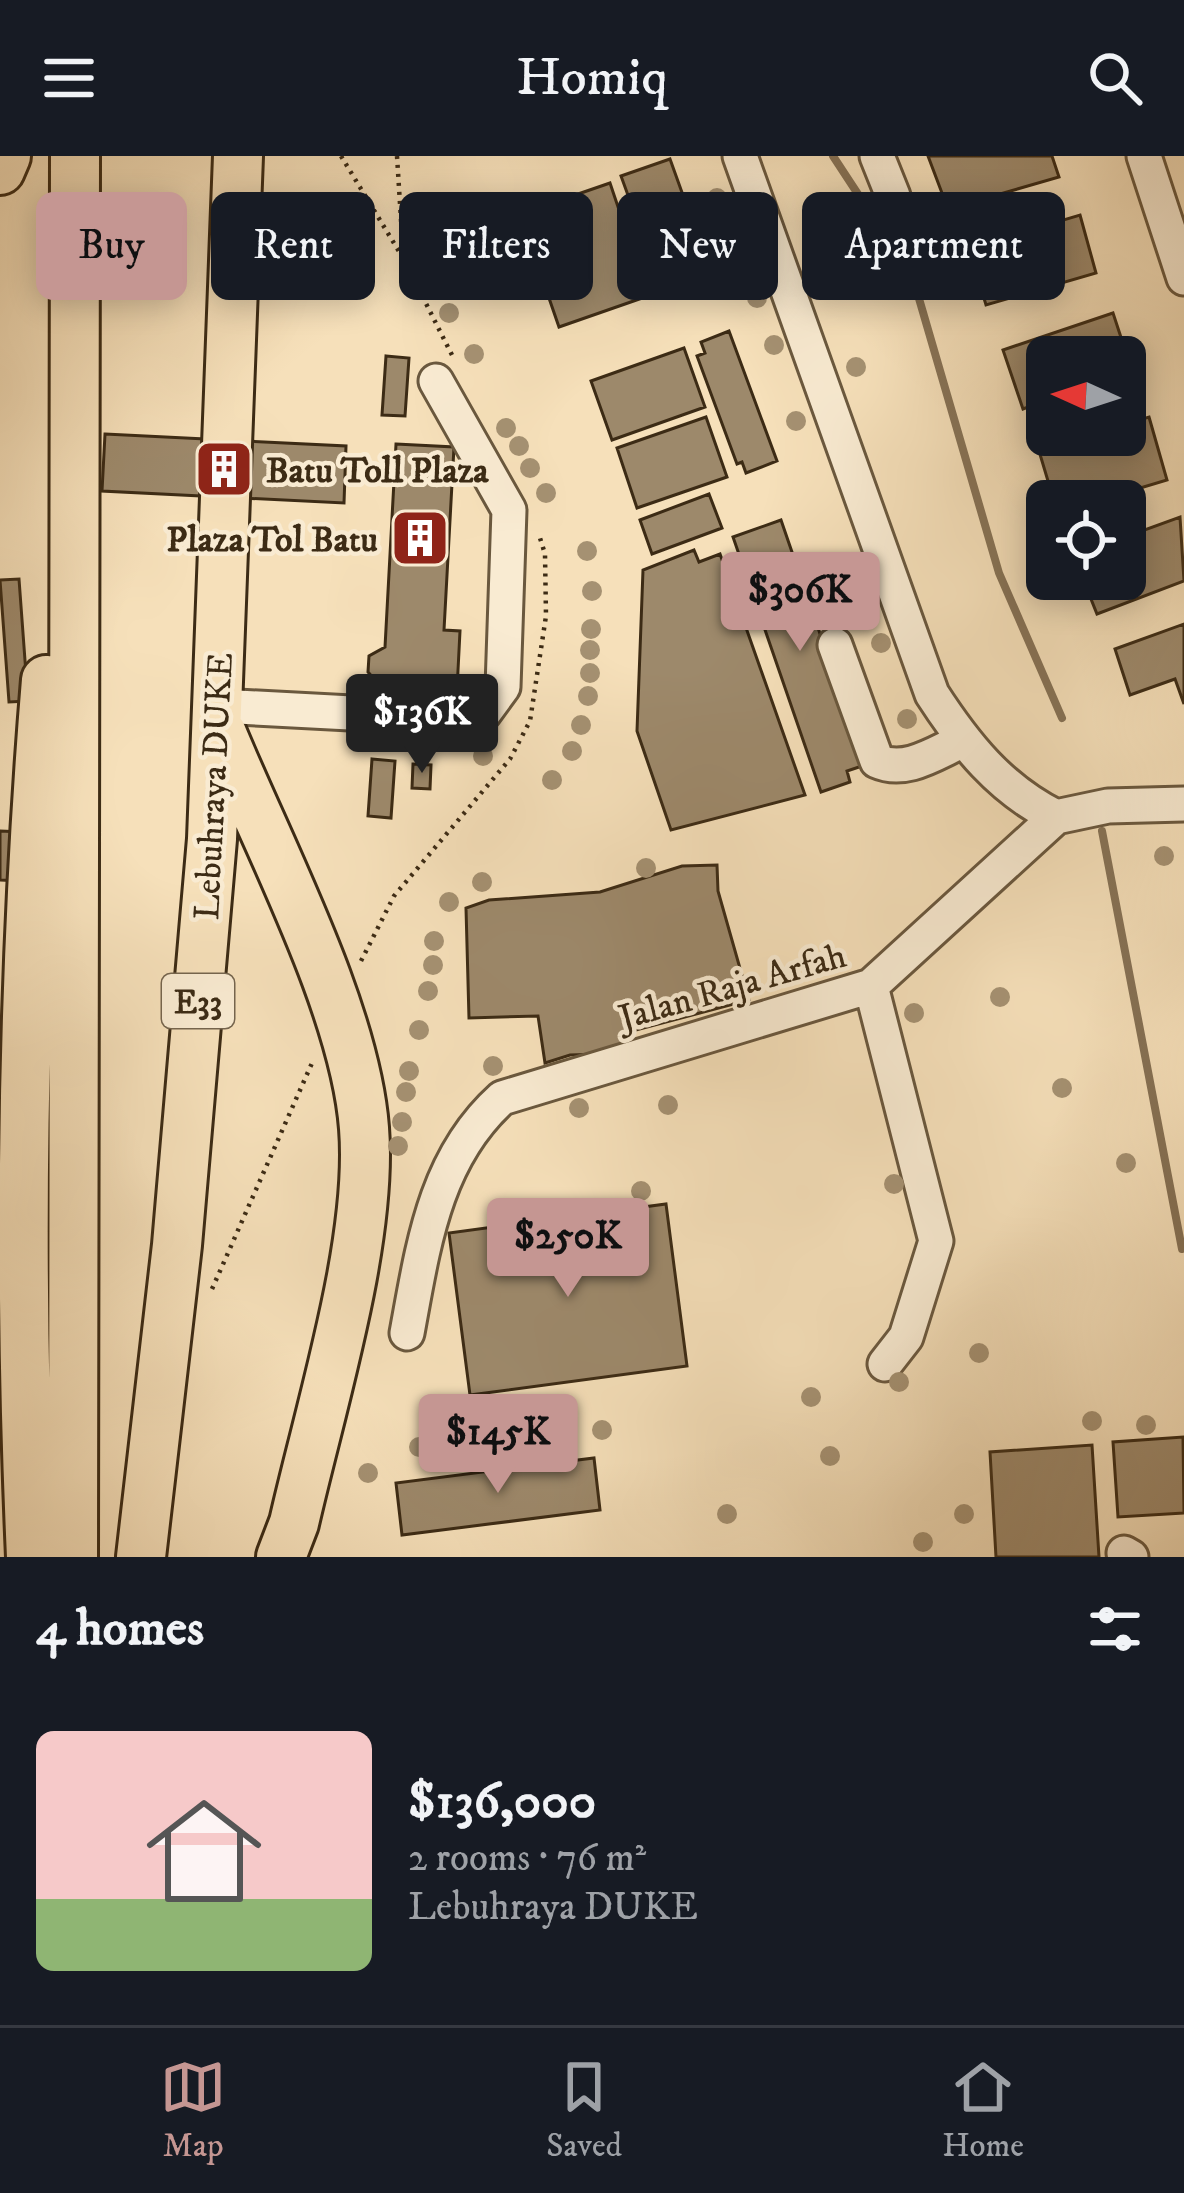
<!DOCTYPE html>
<html lang="en">
<head>
<meta charset="utf-8">
<style>
  :root { --surface:#171b24; --page:#20242c; --text:#f1f3f6; --muted:#9ea1a6; --line:#363941; --accent:#c59692 }
  body { margin:0; font-family:"IM FELL DW Pica",serif; background:var(--page); color:var(--text); height:100vh; display:flex; flex-direction:column; font-size:45px; white-space:nowrap }
  * { box-sizing:border-box; margin:0 }
  p { font-size:39px; color:var(--muted) }
  .icon { flex:none; width:66px; height:66px; fill:none; stroke:currentColor; stroke-width:2; stroke-linecap:round; stroke-linejoin:round }
  .map { position:relative; height:1401px; overflow:hidden }
  .panel { display:flex; flex-direction:column; background:var(--surface); flex:1 }
  .panel>* { flex:none }
  .banner { position:absolute; left:36px; top:36px; width:1113px; height:108px; display:flex; gap:24px }
  .needle { width:78px; rotate:273deg }
  .tools { position:absolute; left:1026px; top:180px; display:grid; gap:24px }
  .tools a { display:grid; place-items:center; width:120px; height:120px; border-radius:18px; background:var(--surface); box-shadow:0 6px 30px #0003; font-size:60px }
  .price { position:absolute; translate:-50% -102px; padding:0 27px; border-radius:12px; background:var(--accent); color:#111; font-size:39px; line-height:78px; filter:drop-shadow(0 3px 6px #0008) }
  .price::after { content:''; position:absolute; left:50%; top:72px; width:36px; height:27px; margin-left:-18px; background:inherit; clip-path:polygon(0 0,100% 0,50% 100%) }
  .price.active { background:#222; color:#fff }
  ul { padding:0; list-style:none }
  li { display:flex; align-items:center; gap:36px; height:300px; padding:0 36px }
  li span { display:grid; place-items:center; flex:none; width:336px; height:240px; border-radius:18px; color:#555 }
  li>.icon { margin-inline-start:auto }
  span .icon { width:144px; height:144px; fill:#fffc; stroke-width:1 }
  li b { font-size:51px }
  h2 { display:flex; justify-content:space-between; align-items:center; height:144px; padding:0 36px; font-size:51px }
  .pill { padding:0 42px; border-radius:18px; background:var(--surface); box-shadow:0 6px 30px #0003; font-size:42px; line-height:108px }
  .pill.active { background:var(--accent); color:#111 }
  header { display:flex; justify-content:space-between; align-items:center; height:156px; padding:0 36px; background:var(--surface); font-size:54px; font-weight:600 }
  .tabs { display:flex; justify-content:space-around; align-items:center; height:168px; border-top:3px solid var(--line); background:var(--surface); font-size:33px; color:var(--muted) }
  .tabs a { display:grid; justify-items:center; gap:6px }
  .tabs .active { color:var(--accent) }
  .map>svg:first-child { display:block }
  .lines { fill:none; stroke-linecap:round; stroke-linejoin:round }
  .stream { stroke:#867256; stroke-width:8 }
  .building { fill:#9d896b; stroke:#3c2b15; stroke-width:3 }
  .minor-casing { stroke:#6a583e; stroke-width:39 }
  .highway-casing { stroke:#3c2b15; stroke-width:54 }
  .path { stroke:#3c2b15; stroke-width:4.5; stroke-dasharray:3 6; stroke-linecap:butt }
  .minor { stroke:#f9ebd2; stroke-width:33 }
  .highway { stroke:#f6e0ba; stroke-width:48 }
  .tree { fill:#a59172 }
  .labels { text-anchor:middle; stroke-width:9; stroke-linejoin:round; paint-order:stroke }
  .shield { fill:#f9ebd2; stroke:#75654e; stroke-width:3 }
  .shield-label { font-size:33px; font-weight:bold; fill:#3c2b15 }
  .poi-label { font-size:36px; font-weight:bold; fill:#3c2b15; stroke:#f9ebd2; text-anchor:start }
  .street-label { font-size:36px; fill:#3c2b15; stroke:#f9ebd2 }
</style>
</head>
<body>
<header><svg class="icon" aria-label="menu" viewBox="0 0 24 24"><path d="M4 6h16M4 12h16M4 18h16"/></svg>Homiq<svg class="icon" aria-label="search" viewBox="0 0 24 24"><circle cx="10" cy="10" r="6"/><path d="M15 15l6 6"/></svg></header>
<div class="map">
<svg width="1184" height="1401" viewBox="0 0 1184 1401">
  <rect width="100%" height="100%" fill="#f6e0ba"/>
  <filter id="stains"><feTurbulence type="fractalNoise" baseFrequency=".00167" numOctaves="4"/><feColorMatrix values="0 0 0 0 .2 0 0 0 0 .09 0 0 0 0 .02 0 0 0 .5 -.17"/></filter>
  <radialGradient id="worn" r=".72"><stop offset=".6" stop-color="#630" stop-opacity="0"/><stop offset="1" stop-color="#630" stop-opacity=".3"/></radialGradient>
  <g class="lines">
    <!-- stream -->
    <path class="stream" d="M833,0l80,122 86,295 63,145
      M1102,675l80,418"/>
  </g>
  <!-- building -->
  <path class="building" d="M928,0h124l7,21 -111,32z
    M670,3l43,120 -48,18 -44,-121z
    M610,27l38,113 -89,31 -39,-113z
    M1080,59l16,58 -110,32 -17,-57z
    M1113,157l19,58 -7,2v-16h-78v43l-24,9 -20,-59z
    M729,175l48,130 -31,12 -4,-11 -5,2 -40,-108 8,-3 -4,-11z
    M684,192l21,59 -93,33 -21,-59z
    M386,200l23,2 -4,58 -23,-1z
    M706,261l21,60 -90,31 -20,-60z
    M1149,261l18,63 -70,21h-43l-15,-50 51,-16h35v-11z
    M105,278l241,12 -2,57 -242,-12z
    M396,288l58,3 -10,183 16,1 -3,59 -47,-3 1,-9 -14,11 -15,-1 -14,-16 1,-16 16,-9z
    M709,338l13,34 -70,26 -12,-34z
    M1180,361l4,64 -87,33 -14,-35h42v-42z
    M781,364l84,245 -18,6 3,11 -29,10 -88,-255z
    M694,394l5,12 21,-8 85,241 -134,35 -34,-99 6,-161z
    M19,423l9,122 -19,1 -9,-122z
    M1184,468v80l-9,-25 -45,16 -15,-46z
    M372,603l23,2 -4,57 -23,-2z
    M413,608l18,1 -1,24 -18,-1z
    M0,675l22,1 -2,49 -20,-1z
    M717,709l1,26 31,109 -117,31 1,22 -63,2 -25,8 -7,-47 -69,2 -3,-110 23,-8 111,-8 82,-26z
    M666,1048l21,162 -217,29 -21,-162z
    M1183,1281l1,76 -66,4 -5,-75z
    M1092,1289l7,112h-103l-6,-105z
    M594,1302l6,52 -198,25 -6,-52z"/>
  <g class="lines">
    <!-- minor casing -->
    <g class="minor-casing">
      <path id="minor" d="M740,0l192,538c33,51 68,95 124,123
        M877,0l16,40
        M1144,0l40,122
        M835,489l42,116c29,13 58,-8 85,-20
        M219,550l245,13 20,-6 19,-26 6,-177 -73,-129
        M871,830l65,255 -30,96 -21,27
        M407,1177c16,-86 27,-174 95,-235l369,-112 185,-169 52,-11 76,-2
        M1124,1397l7,4"/>
    </g>
    <!-- highway casing -->
    <g class="highway-casing">
      <path id="highway" d="M0,14l6,-14
        M222,578c47,114 133,275 142,394 9,114 -44,280 -70,395l-13,34
        M31,1401c-13,-292 -9,-586 15,-877
        M73,1401l2,-1401
        M141,1401l36,-312 35,-406 26,-683"/>
    </g>
    <!-- path -->
    <path class="path" d="M341,0l62,102 49,97
      M397,0l6,96
      M361,805l33,-65 116,-137 20,-38 16,-105 -1,-62 -5,-16
      M212,1133l100,-226"/>
    <!-- minor -->
    <use href="#minor" class="minor"/>
    <!-- highway -->
    <use href="#highway" class="highway"/>
  </g>
  <!-- trees -->
  <g class="tree">
    <circle cx="717" cy="42" r="10"/>
    <circle cx="757" cy="142" r="10"/>
    <circle cx="449" cy="157" r="10"/>
    <circle cx="774" cy="189" r="10"/>
    <circle cx="474" cy="198" r="10"/>
    <circle cx="856" cy="211" r="10"/>
    <circle cx="796" cy="265" r="10"/>
    <circle cx="506" cy="272" r="10"/>
    <circle cx="519" cy="290" r="10"/>
    <circle cx="530" cy="312" r="10"/>
    <circle cx="546" cy="337" r="10"/>
    <circle cx="587" cy="395" r="10"/>
    <circle cx="592" cy="435" r="10"/>
    <circle cx="867" cy="456" r="10"/>
    <circle cx="591" cy="473" r="10"/>
    <circle cx="881" cy="487" r="10"/>
    <circle cx="590" cy="494" r="10"/>
    <circle cx="590" cy="517" r="10"/>
    <circle cx="588" cy="540" r="10"/>
    <circle cx="907" cy="563" r="10"/>
    <circle cx="581" cy="569" r="10"/>
    <circle cx="572" cy="595" r="10"/>
    <circle cx="483" cy="600" r="10"/>
    <circle cx="552" cy="624" r="10"/>
    <circle cx="1164" cy="700" r="10"/>
    <circle cx="646" cy="712" r="10"/>
    <circle cx="482" cy="726" r="10"/>
    <circle cx="449" cy="746" r="10"/>
    <circle cx="434" cy="785" r="10"/>
    <circle cx="433" cy="809" r="10"/>
    <circle cx="428" cy="835" r="10"/>
    <circle cx="1000" cy="841" r="10"/>
    <circle cx="914" cy="857" r="10"/>
    <circle cx="419" cy="874" r="10"/>
    <circle cx="493" cy="910" r="10"/>
    <circle cx="409" cy="915" r="10"/>
    <circle cx="1062" cy="932" r="10"/>
    <circle cx="406" cy="936" r="10"/>
    <circle cx="668" cy="949" r="10"/>
    <circle cx="579" cy="952" r="10"/>
    <circle cx="402" cy="966" r="10"/>
    <circle cx="398" cy="990" r="10"/>
    <circle cx="1126" cy="1007" r="10"/>
    <circle cx="894" cy="1028" r="10"/>
    <circle cx="641" cy="1035" r="10"/>
    <circle cx="979" cy="1197" r="10"/>
    <circle cx="899" cy="1226" r="10"/>
    <circle cx="811" cy="1241" r="10"/>
    <circle cx="1092" cy="1265" r="10"/>
    <circle cx="1146" cy="1269" r="10"/>
    <circle cx="602" cy="1274" r="10"/>
    <circle cx="561" cy="1279" r="10"/>
    <circle cx="513" cy="1287" r="10"/>
    <circle cx="419" cy="1291" r="10"/>
    <circle cx="830" cy="1300" r="10"/>
    <circle cx="368" cy="1317" r="10"/>
    <circle cx="727" cy="1358" r="10"/>
    <circle cx="964" cy="1358" r="10"/>
    <circle cx="923" cy="1386" r="10"/>
  </g>
  <!-- icons -->
  <defs>
    <g id="building-square" transform="scale(3)"><rect x="-9" y="-9" width="18" height="18" rx="4" fill="#8f2418" stroke="#f9ebd2"/><path d="M-4-6H4V6H1V3H-1V6H-4ZM-2.5-4.3h1.7v1.8h-1.7ZM.8-4.3h1.7v1.8H.8ZM-2.5-1h1.7V.8h-1.7ZM.8-1h1.7V.8H.8Z" fill="#fff"/></g>
  </defs>
  <g fill-rule="evenodd">
    <use href="#building-square" x="224" y="313"/>
    <use href="#building-square" x="420" y="382"/>
  </g>
  <g class="labels">
    <!-- shield labels -->
    <rect class="shield" x="162" y="818" width="72" height="54" rx="9"/>
    <g class="shield-label">
      <text x="198" y="857">E33</text>
    </g>
    <!-- poi labels -->
    <g class="poi-label">
      <text x="266" y="326">Batu Toll Plaza</text>
      <text x="378" y="395" text-anchor="end">Plaza Tol Batu</text>
    </g>
    <!-- street labels -->
    <g class="street-label">
      <text transform="translate(212 630) rotate(-87)" y="13">Lebuhraya DUKE</text>
      <text transform="translate(732 829) rotate(-16)" y="13">Jalan Raja Arfah</text>
    </g>
  </g>
  <rect width="100%" height="100%" filter="url(#stains)"/>
  <rect width="100%" height="100%" fill="url(#worn)"/>
</svg>
<div class="tools">
<a><svg class="needle" viewBox="-14 -14 28 28"><path d="M0-13l5 13h-10z" fill="#e53935"/><path d="M0 13l5-13h-10z" fill="#9ea1a6"/></svg></a>
<a><svg class="icon" aria-label="locate" viewBox="0 0 24 24"><circle cx="12" cy="12" r="6"/><path d="M12 2v4M12 18v4M2 12h4M18 12h4"/></svg></a>
</div>
<b class="price" style="left:800px;top:498px">$306K</b>
<b class="price active" style="left:422px;top:620px">$136K</b>
<b class="price" style="left:568px;top:1144px">$250K</b>
<b class="price" style="left:498px;top:1340px">$145K</b>
<div class="banner">
<a class="pill active">Buy</a>
<a class="pill">Rent</a>
<a class="pill">Filters</a>
<a class="pill">New</a>
<a class="pill">Apartment</a>
</div>
</div>
<section class="panel">
<h2>4 homes<svg class="icon" aria-label="filters" viewBox="0 0 24 24"><path d="M4 7h16M4 17h16"/><circle cx="9" cy="7" r="2"/><circle cx="15" cy="17" r="2"/></svg></h2>
<ul>
<li><span style="background:linear-gradient(#f6c9c9 70%,#8fb573 0)"><svg class="icon" aria-label="home" viewBox="0 0 24 24"><path d="M3 11l9-7 9 7M6 9v11h12V9"/></svg></span><div><b>$136,000</b><p>2 rooms · 76 m²</p><p>Lebuhraya DUKE</p></div></li>
</ul>
</section>
<nav class="tabs">
<a class="active"><svg class="icon" aria-label="map" viewBox="0 0 24 24"><path d="M3 6l6-2 6 2 6-2v14l-6 2-6-2-6 2zM9 4v14M15 6v14"/></svg>Map</a>
<a><svg class="icon" aria-label="saved" viewBox="0 0 24 24"><path d="M7 4h10v16l-5-4-5 4z"/></svg>Saved</a>
<a><svg class="icon" aria-label="home" viewBox="0 0 24 24"><path d="M3 11l9-7 9 7M6 9v11h12V9"/></svg>Home</a>
</nav>
</body>
</html>
